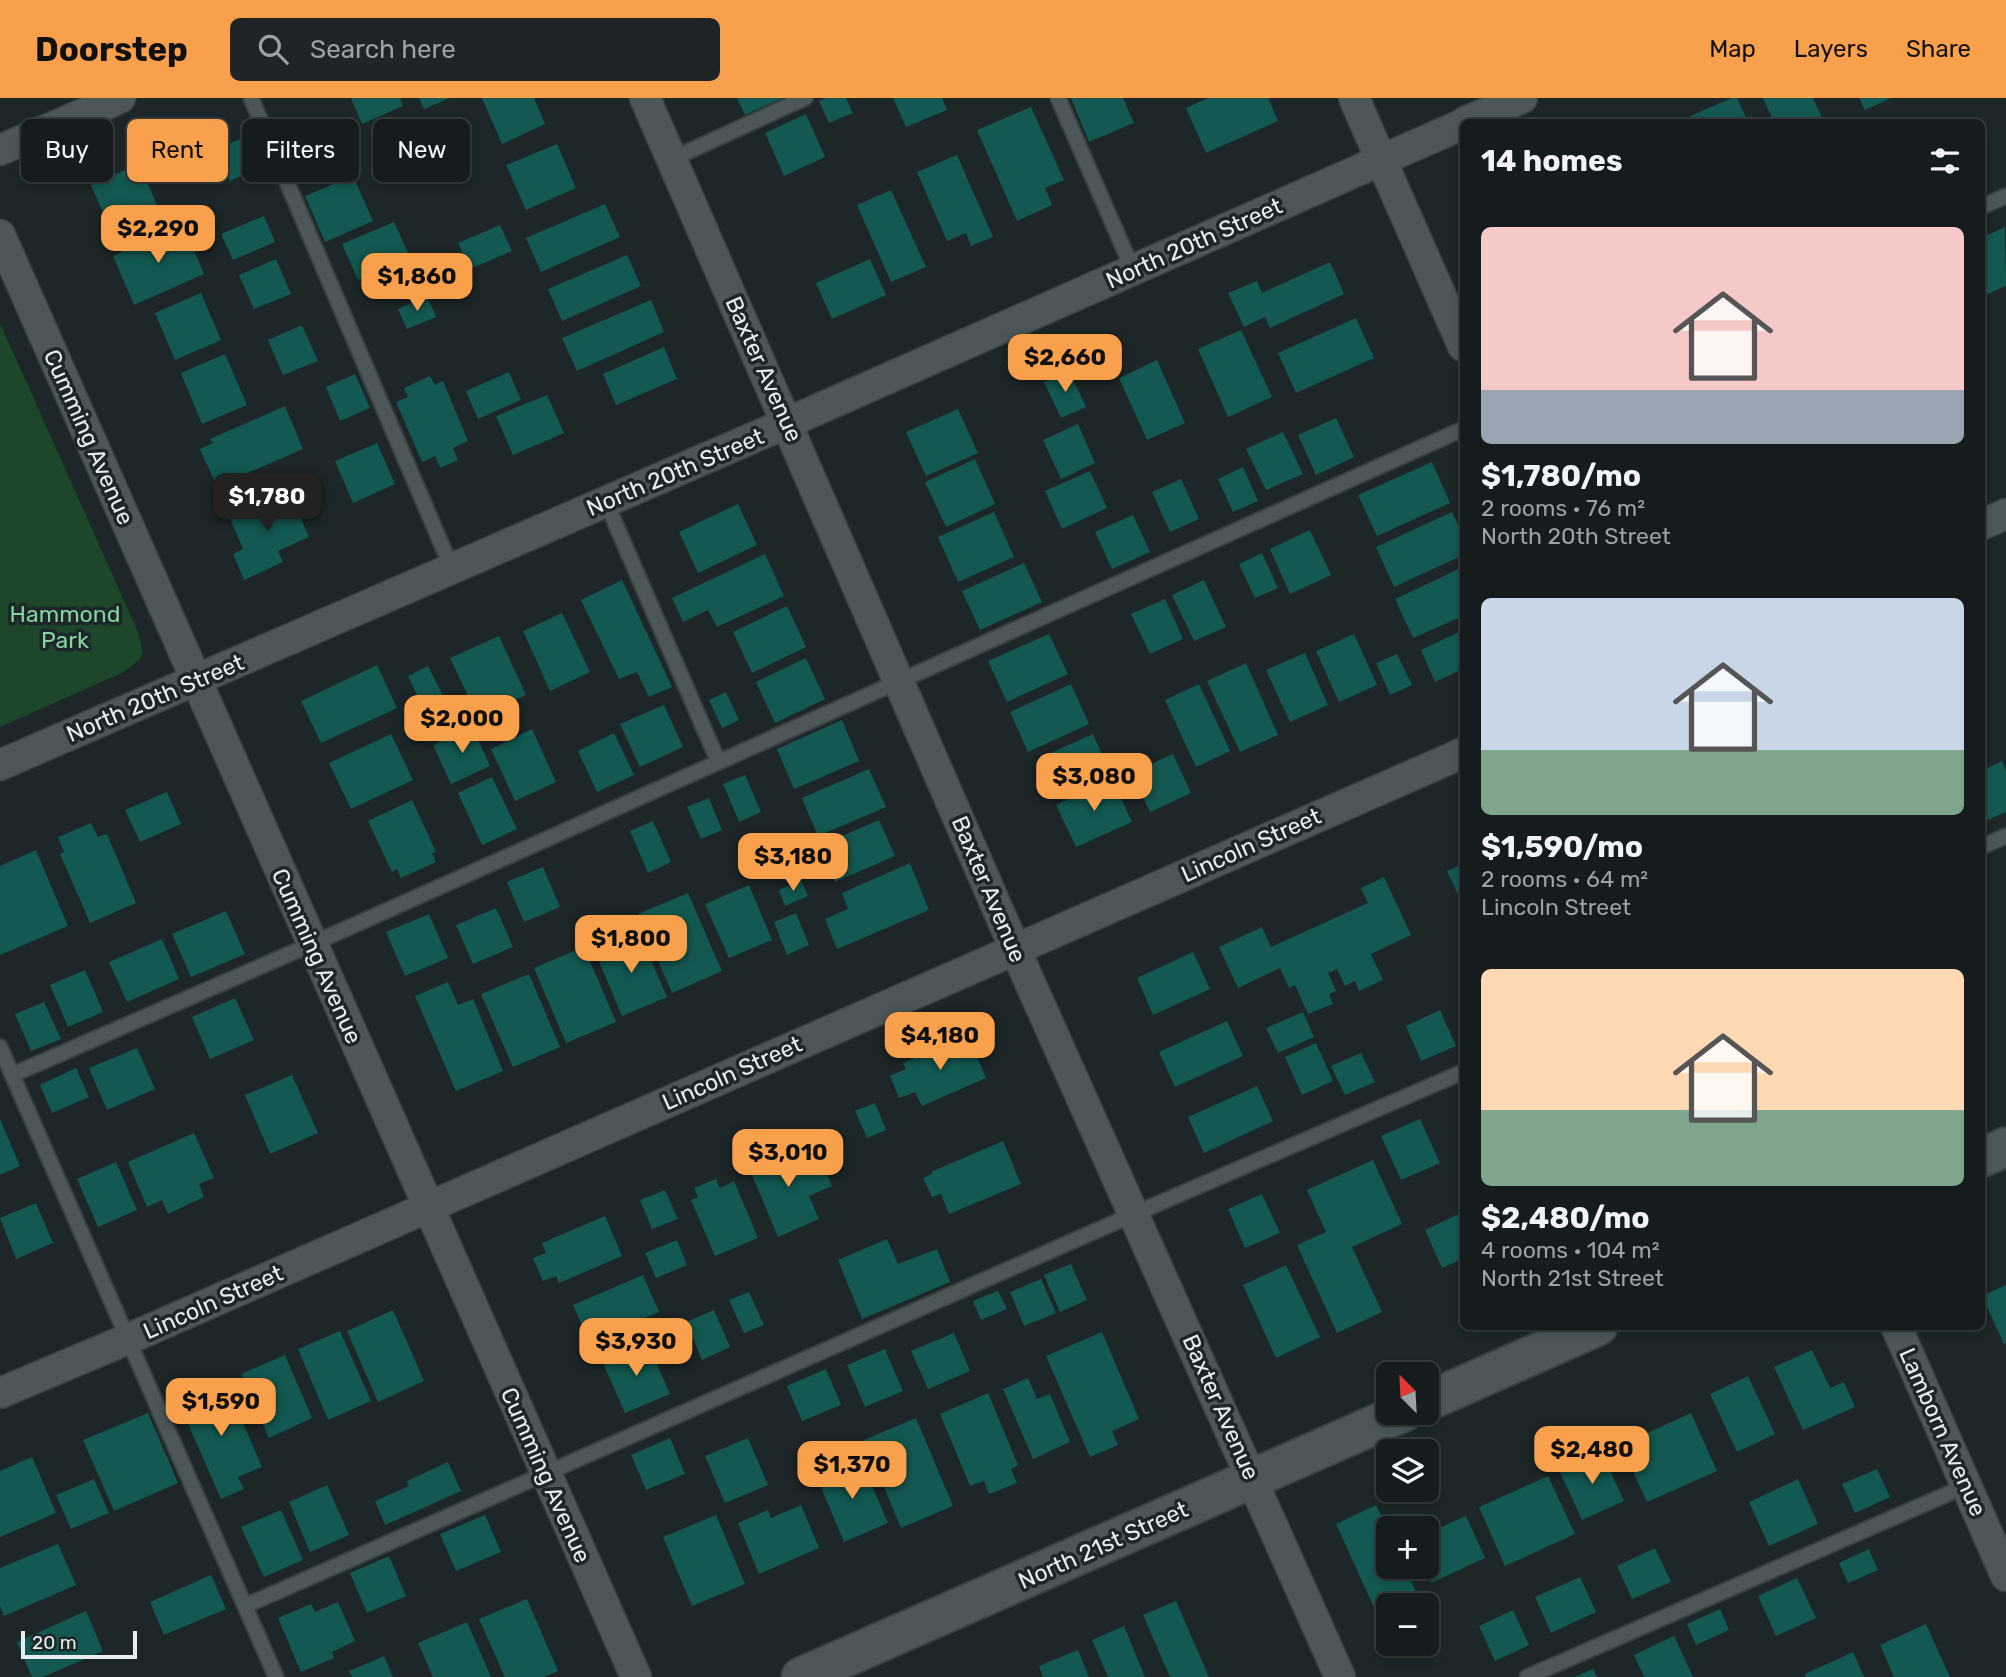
<!DOCTYPE html>
<html lang="en">
<head>
<meta charset="utf-8">
<style>
  :root { --surface:#161c1e; --page:#1f2527; --text:#f1f3f6; --muted:#9ea1a4; --line:#353a3c; --accent:#f8a04b }
  body { margin:0; font-family:Rubik,sans-serif; background:var(--page); color:var(--text); height:100vh; display:flex; flex-direction:column; font-size:26px; white-space:nowrap }
  * { box-sizing:border-box; margin:0 }
  p { font-size:23px; color:var(--muted) }
  .icon { flex:none; width:38px; height:38px; fill:none; stroke:currentColor; stroke-width:2; stroke-linecap:round; stroke-linejoin:round }
  .map { position:relative; flex:1; overflow:hidden }
  .sheet { position:absolute; left:1460px; top:21px; width:525px; height:1211px; display:flex; flex-direction:column; background:var(--surface); border-radius:10px; box-shadow:0 4px 10px #0003,0 0 0 2px var(--line) }
  .sheet>* { flex:none }
  .top-card { position:absolute; left:21px; top:21px; width:665px; height:63px; display:flex; gap:14px }
  .needle { width:46px; rotate:336deg }
  .fabs { position:absolute; left:1376px; top:1264px; display:grid; gap:14px }
  .fabs a { display:grid; place-items:center; width:63px; height:63px; border-radius:10px; background:var(--surface); box-shadow:0 4px 10px #0003,0 0 0 2px var(--line); font-size:35px }
  .scale { position:absolute; left:21px; bottom:18px; width:116px; box-sizing:border-box; padding-left:7px; border:4px solid #e8eeef; border-top:0; font-size:19px; line-height:24px; white-space:nowrap; color:#e8eeef; -webkit-text-stroke:5px #1d2628; paint-order:stroke }
  .price { position:absolute; translate:-50% -60px; padding:0 16px; border-radius:14px; background:var(--accent); color:#111; font-size:23px; line-height:46px; filter:drop-shadow(0 2px 4px #0008) }
  .price::after { content:''; position:absolute; left:50%; top:42px; width:21px; height:16px; margin-left:-10px; background:inherit; clip-path:polygon(0 0,100% 0,50% 100%) }
  .price.active { background:#222; color:#fff }
  ul { padding:0; list-style:none }
  li { display:grid; align-content:center; gap:14px; height:371px; padding:0 21px }
  li span { display:grid; place-items:center; height:217px; border-radius:10px; color:#555 }
  li>.icon { margin-inline-start:auto }
  span .icon { width:126px; height:126px; fill:#fffc; stroke-width:1 }
  li b { font-size:30px }
  h2 { display:flex; justify-content:space-between; align-items:center; height:84px; padding:0 21px; font-size:30px }
  .pill { padding:0 24px; border-radius:10px; background:var(--surface); box-shadow:0 4px 10px #0003,0 0 0 2px var(--line); font-size:24px; line-height:63px }
  .pill.active { background:var(--accent); color:#111 }
  header { display:flex; align-items:center; gap:42px; box-sizing:border-box; height:98px; padding:0 35px; background:var(--accent); color:#111 }
  header strong { font-size:33px }
  nav { display:flex; gap:38px; margin-inline-start:auto; font-size:24px }
  .search { width:490px; height:63px; background:var(--page); display:flex; align-items:center; gap:18px; box-sizing:border-box; padding:0 24px; border-radius:10px; color:var(--muted); font-size:26px }
  .map>svg:first-child { display:block }
  .green { fill:#1c472b }
  .building { fill:#135951 }
  .lines { fill:none; stroke-linecap:round; stroke-linejoin:round }
  .lane-casing { stroke:#384042; stroke-width:18 }
  .street-casing { stroke:#384042; stroke-width:33 }
  .secondary-casing { stroke:#384042; stroke-width:42 }
  .lane { stroke:#4d575a; stroke-width:14 }
  .street { stroke:#4d575a; stroke-width:30 }
  .secondary { stroke:#4d575a; stroke-width:38 }
  .labels { text-anchor:middle; stroke-width:7; stroke-linejoin:round; paint-order:stroke }
  .street-label { font-size:23px; fill:#e8eeef; stroke:#1d2628 }
  .park-label { font-size:23px; fill:#83d59c; stroke:#1d2628 }
</style>
</head>
<body>
<header>
<strong>Doorstep</strong>
<div class="search"><svg class="icon" aria-label="search" viewBox="0 0 24 24"><circle cx="10" cy="10" r="6"/><path d="M15 15l6 6"/></svg>Search here</div>
<nav><a>Map</a><a>Layers</a><a>Share</a></nav>
</header>
<div class="map">
<svg width="2006" height="1579" viewBox="0 0 2006 1579">
  <rect width="100%" height="100%" fill="#1d2628"/>
  <!-- green -->
  <path class="green" d="M0,225l138,309 5,21 -4,7 -15,12 -124,55z"/>
  <!-- building -->
  <path class="building" d="M351,0h49l3,8 -41,18z
    M419,0h31l-26,11z
    M482,0h52l11,26 -43,20z
    M737,0h45l-37,17z
    M826,0h20l7,15 -24,10 -10,-22z
    M893,0h49l5,12 -41,17z
    M1071,0h52l11,25 -45,19z
    M1208,0h60l10,23 -72,32 -20,-45z
    M1732,0h5l11,24h-55l-3,-6z
    M1763,0h50l11,24h-50z
    M1859,0h32l-26,12z
    M1031,9l33,73 -19,8 7,17 -35,16 -40,-91z
    M806,16l19,43 -41,19 -19,-43z
    M250,37l13,31 -33,15 -14,-32z
    M557,46l19,44 -50,22 -20,-45z
    M957,57l36,82 -22,9 -5,-13 -19,8 -30,-69z
    M139,66l20,46 -48,21 -20,-46z
    M353,78l20,45 -48,21 -20,-46z
    M891,92l35,77 -35,15 -34,-77z
    M605,106l15,33 -79,35 -15,-34z
    M264,118l11,26 -42,18 -12,-26z
    M394,124l16,35 -52,23 -16,-36z
    M183,127l21,49 -70,31 -21,-49z
    M500,127l12,26 -42,18 -12,-26z
    M2005,129l1,59 -23,10 -2,-5v-53z
    M627,157l14,31 -79,35 -14,-32z
    M276,161l15,35 -37,15 -15,-34z
    M870,161l16,36 -54,24 -16,-36z
    M1330,164l14,32 -74,34 -5,-11 -21,10 -16,-34 29,-12 5,12z
    M201,195l20,47 -46,20 -20,-47z
    M427,198l9,21 -29,12 -9,-20z
    M651,202l13,32 -87,39 -15,-33z
    M1356,220l18,40 -78,35 -18,-40z
    M302,227l16,36 -35,14 -15,-35z
    M1241,232l31,67 -44,20 -30,-68z
    M664,249l13,32 -61,26 -13,-31z
    M225,256l22,51 -45,19 -21,-51z
    M1157,262l28,63 -38,17 -28,-62z
    M1069,273l17,36 -25,11 -17,-36z
    M509,274l12,28 -43,19 -12,-28z
    M355,276l15,34 -30,13 -14,-34z
    M430,278l5,9 8,-4 25,60 -15,7 5,12 -18,8 -5,-12 -13,6 -26,-60 12,-5 -4,-9z
    M547,297l17,38 -51,22 -17,-39z
    M285,308l18,43 -74,32 -3,-6 -12,5 -14,-31 13,-6 -3,-4z
    M958,311l20,44 -52,23 -20,-44z
    M1336,320l18,39 -38,18 -18,-40z
    M1078,326l17,39 -34,16 -18,-39z
    M1283,334l20,42 -37,16 -20,-41z
    M377,345l18,41 -42,19 -18,-42z
    M975,361l20,45 -49,23 -21,-45z
    M1432,364l18,41 -73,33 -19,-41z
    M1243,369l15,34 -25,11 -15,-33z
    M1090,373l17,37 -45,21 -17,-38z
    M1181,381l18,40 -29,13 -18,-40z
    M289,392l20,47 -31,14 5,11 -39,18 -11,-26 10,-5 -14,-33z
    M738,406l19,41 -59,28 -19,-41z
    M994,414l20,45 -56,25 -20,-45z
    M1452,414l11,24v19l-69,32 -18,-40z
    M1133,417l17,37 -38,17 -17,-37z
    M1310,432l21,45 -41,19 -20,-45z
    M1262,455l16,35 -23,10 -16,-34z
    M765,456l19,42 -67,31 -9,-17 -25,12 -11,-24z
    M1024,465l18,39 -62,28 -18,-39z
    M1463,469v49l-50,22 -18,-39z
    M622,482l50,107 -23,10 -12,-25 -18,7 -38,-79z
    M1204,482l22,47 -32,14 -22,-46z
    M1165,501l18,40 -33,15 -19,-40z
    M787,508l19,41 -54,26 -19,-41z
    M562,515l28,59 -40,19 -27,-60z
    M1463,532v39l-28,13 -14,-32z
    M1049,536l19,40 -61,28 -19,-41z
    M1354,536l23,51 -38,17 -23,-51z
    M499,538l27,59 -48,22 -28,-59z
    M1305,555l23,52 -38,17 -24,-52z
    M1397,556l15,31 -22,10 -14,-32z
    M806,560l19,41 -50,24 -19,-41z
    M1246,565l32,72 -38,17 -33,-71z
    M377,567l20,43 -76,35 -20,-42z
    M428,568l15,30 -21,10 -14,-30z
    M1071,586l18,40 -61,28 -18,-40z
    M1199,586l31,67 -34,16 -31,-67z
    M726,594l13,28 -17,8 -13,-28z
    M664,607l19,42 -43,20 -20,-43z
    M842,622l17,41 -65,28 -17,-40z
    M472,628l18,40 -39,18 -18,-39z
    M532,631l24,53 -41,19 -24,-52z
    M614,635l20,42 -37,17 -19,-41z
    M391,636l22,46 -62,29 -22,-46z
    M1093,636l16,36 -48,22 -17,-36z
    M1173,656l18,39 -41,19 -18,-39z
    M2002,663l4,10v41l-23,10 -2,-51z
    M869,671l17,38 -68,29 -16,-38z
    M745,677l16,37 -22,10 -16,-38z
    M492,679l25,52 -35,16 -24,-52z
    M1112,681l20,43 -56,25 -20,-42z
    M167,694l14,32 -41,18 -15,-32z
    M709,700l13,32 -21,9 -14,-32z
    M412,702l24,52 -4,1 4,9 -35,16 -4,-9 -5,3 -24,-51z
    M879,722l16,36 -60,26 -16,-36z
    M653,723l18,41 -23,11 -18,-42z
    M91,725l7,14 9,-3 29,69 -46,20 -30,-69 4,-2 -6,-15z
    M36,752l32,76 -68,29v-89z
    M910,765l19,47 -92,39 -12,-30 23,-10 -6,-16z
    M1463,766v41l-16,-34z
    M543,769l17,40 -36,15 -17,-40z
    M1384,779l27,58 -40,19 12,26 -24,11 -4,-10 -10,5 -8,-17 -9,4 8,18 -7,3 4,10 -25,10 -13,-29 -6,3 -9,-20 -42,20 -19,-41 43,-20 9,20 97,-44 -7,-15z
    M801,782l7,16 -23,10 -6,-16z
    M749,787l23,55 -43,18 -24,-54z
    M688,795l34,78 -50,22 -34,-79z
    M496,810l17,39 -40,17 -17,-39z
    M226,813l19,43 -54,23 -19,-43z
    M796,815l13,32 -22,10 -13,-33z
    M429,816l19,44 -43,18 -19,-44z
    M639,835l28,64 -45,19 -27,-64z
    M162,841l17,40 -52,23 -18,-40z
    M584,849l32,75 -50,21 -32,-75z
    M1193,854l17,37 -57,26 -16,-37z
    M85,872l18,42 -35,15 -18,-42z
    M529,876l31,73 -47,20 -32,-73z
    M448,884l10,23 15,-6 30,72 -47,20 -41,-95z
    M235,900l19,42 -44,19 -18,-42z
    M44,904l17,37 -30,12 -16,-37z
    M1440,912l16,36 -35,15 -15,-35z
    M1303,914l11,25 -36,16 -12,-25z
    M1227,923l16,35 -68,31 -16,-35z
    M968,937l18,43 -64,28 -7,-14 -16,6 -9,-22 16,-7 -3,-6z
    M1316,945l17,38 -31,14 -17,-38z
    M137,950l18,41 -48,21 -18,-42z
    M1361,955l14,29 -30,13 -14,-29z
    M76,970l13,29 -37,16 -12,-28z
    M292,977l26,58 -48,21 -25,-59z
    M1257,988l16,35 -69,32 -16,-36z
    M875,1005l11,27 -19,8 -12,-27z
    M0,1021l20,47 -20,9z
    M1420,1021l20,44 -39,17 -20,-44z
    M194,1035l20,45 -15,6 5,13 -36,17 -6,-14 -15,7 -19,-45z
    M1003,1043l18,43 -72,30 -8,-20 -9,3 -9,-19 9,-4 -1,-2z
    M787,1047l10,24 23,-11 12,28 -23,10 10,23 -41,18 -31,-74z
    M1373,1062l29,64 -50,23 30,65 -45,21 -40,-88 29,-13 -19,-42z
    M116,1064l21,48 -39,17 -21,-48z
    M716,1081l4,9 14,-7 24,57 -43,18 -24,-56 7,-3 -4,-9z
    M665,1092l13,29 -26,10 -12,-29z
    M1262,1096l18,39 -35,15 -17,-39z
    M36,1105l17,40 -37,16 -16,-41z
    M1463,1114v47l-21,9 -17,-38z
    M605,1118l17,40 -63,27 -3,-7 -13,5 -10,-23 13,-5 -4,-10z
    M887,1141l11,25 39,-15 13,33 -88,37 -24,-59z
    M677,1142l10,25 -31,13 -11,-25z
    M1071,1166l16,36 -27,12 -16,-37z
    M1286,1167l34,72 -44,21 -33,-73z
    M643,1177l16,37 -70,29 -16,-36z
    M1041,1181l15,34 -32,13 -14,-34z
    M2006,1187v58l-2,1 -22,-48z
    M998,1193l9,18 -26,11 -8,-19z
    M749,1194l15,33 -20,8 -15,-33z
    M393,1212l31,71 -46,21 -31,-71z
    M714,1212l16,37 -28,13 -16,-38z
    M340,1233l31,70 -43,19 -30,-71z
    M1102,1234l37,87 -27,12 6,14 -28,12 -44,-101z
    M954,1235l16,38 -42,18 -17,-38z
    M648,1246l22,50 -45,19 -22,-50z
    M885,1251l18,42 -38,16 -18,-42z
    M1812,1252l18,38 14,-6 11,25 -52,23 -29,-63z
    M285,1257l27,63 -43,20 -28,-64z
    M826,1271l15,36 -39,16 -15,-35z
    M1748,1278l27,58 -38,18 -27,-58z
    M1028,1280l9,21 13,-5 20,48 -37,17 -30,-70z
    M225,1284l37,85 -24,10 6,12 -23,10 -42,-96z
    M988,1295l30,72 -7,4 6,14 -28,11 -5,-13 -14,5 -30,-72z
    M148,1315l30,70 -64,28 -31,-71z
    M1691,1315l26,58 -70,31 -26,-57z
    M916,1320l37,88 -52,22 -37,-88z
    M670,1340l15,36 -39,16 -15,-35z
    M748,1340l20,47 -43,18 -20,-47z
    M1602,1355l22,48 -42,19 -22,-48z
    M32,1359l24,56 -56,24v-66z
    M861,1362l27,63 -44,19 -27,-64z
    M448,1364l13,29 -76,34 -10,-24 34,-15 -2,-5z
    M1877,1371l13,28 -35,16 -13,-29z
    M1548,1378l27,58 -70,32 -26,-59z
    M94,1381l15,34 -38,16 -15,-34z
    M1798,1381l20,45 -49,22 -20,-44z
    M327,1387l22,50 -39,17 -21,-50z
    M801,1407l18,43 -60,26 -21,-51 30,-13 3,8z
    M1376,1407l12,25v36h16l18,39h-34v33l-52,-114z
    M281,1412l22,50 -39,17 -23,-50z
    M485,1417l16,37 -45,19 -16,-37z
    M716,1417l29,69 -53,22 -29,-69z
    M1466,1418l19,42 -54,25 -7,-17h2v-32z
    M58,1446l18,41 -72,31 -4,-10v-38z
    M1655,1450l16,34 -39,17 -15,-33z
    M1869,1451l9,21 -30,13 -9,-20z
    M389,1458l17,40 -39,17 -17,-40z
    M211,1477l15,34 -62,26 -14,-33z
    M1580,1479l16,35 -45,21 -16,-36z
    M1797,1480l19,40 -40,18 -18,-40z
    M527,1501l31,72 -14,6h-39l-26,-58z
    M1176,1503l33,76h-39l-27,-62z
    M338,1504l17,39 -23,11 2,6 -33,14 -23,-54 33,-14 4,8z
    M1720,1511l9,21 -33,15 -9,-21z
    M1513,1512l16,35 -34,16 -16,-35z
    M86,1513l17,40 -60,26h-11l-15,-35z
    M467,1524l24,55h-58l-15,-34z
    M1926,1526l24,53h-56l-14,-32z
    M1124,1528l21,51h-37l-16,-37z
    M1674,1538l19,41h-49l-10,-22z
    M1078,1552l11,27h-46l-4,-11z
    M1853,1554l11,25h-58l-1,-3z
    M384,1558l9,21h-41l-3,-6z
    M1593,1571l4,8h-22z"/>
  <g class="lines">
    <!-- lane casing -->
    <g class="lane-casing">
      <path id="lane" d="M251,0l201,471
        M1058,0l75,172
        M672,61l133,-61
        M1981,109l25,-11
        M606,404l112,259
        M1981,749l25,-11
        M0,949l276,630
        M12,977l300,-131 1151,-515
        M245,1508l889,-392 329,-142
        M1527,1579l439,-191"/>
    </g>
    <!-- street casing -->
    <g class="street-casing">
      <path id="street" d="M645,0l370,851 325,728
        M1354,0l109,248
        M1465,24l57,-24
        M0,52l120,-52
        M0,137l636,1442
        M1981,427l25,-11
        M0,667l787,-342 676,-299
        M1896,1228l110,250
        M0,1295l128,-54 1335,-586"/>
    </g>
    <!-- secondary casing -->
    <g class="secondary-casing">
      <path id="secondary" d="M1981,1060l25,-11
        M1426,1304l172,-76
        M801,1579l603,-265"/>
    </g>
    <!-- lane -->
    <use href="#lane" class="lane"/>
    <!-- street -->
    <use href="#street" class="street"/>
    <!-- secondary -->
    <use href="#secondary" class="secondary"/>
  </g>
  <g class="labels">
    <!-- street labels -->
    <g class="street-label">
      <text transform="translate(1194 145) rotate(-24)" y="8">North 20th Street</text>
      <text transform="translate(764 271) rotate(66)" y="8">Baxter Avenue</text>
      <text transform="translate(89 339) rotate(66)" y="8">Cumming Avenue</text>
      <text transform="translate(675 374) rotate(-23)" y="8">North 20th Street</text>
      <text transform="translate(155 600) rotate(-23)" y="8">North 20th Street</text>
      <text transform="translate(1251 747) rotate(-24)" y="8">Lincoln Street</text>
      <text transform="translate(989 791) rotate(67)" y="8">Baxter Avenue</text>
      <text transform="translate(317 858) rotate(66)" y="8">Cumming Avenue</text>
      <text transform="translate(732 975) rotate(-24)" y="8">Lincoln Street</text>
      <text transform="translate(213 1204) rotate(-24)" y="8">Lincoln Street</text>
      <text transform="translate(1221 1309) rotate(66)" y="8">Baxter Avenue</text>
      <text transform="translate(1943 1334) rotate(66)" y="8">Lamborn Avenue</text>
      <text transform="translate(546 1377) rotate(66)" y="8">Cumming Avenue</text>
      <text transform="translate(1103 1447) rotate(-24)" y="8">North 21st Street</text>
    </g>
    <!-- park labels -->
    <g class="park-label">
      <text x="65" y="524">Hammond<tspan x="65" dy="26">Park</tspan></text>
    </g>
  </g>
</svg>
<div class="fabs">
<a><svg class="needle" viewBox="-14 -14 28 28"><path d="M0-13l5 13h-10z" fill="#e53935"/><path d="M0 13l5-13h-10z" fill="#9ea1a4"/></svg></a>
<a><svg class="icon" aria-label="layers" viewBox="0 0 24 24"><path d="M12 4l9 5-9 5-9-5zM3 14l9 5 9-5"/></svg></a>
<a>+</a>
<a>−</a>
</div>
<div class="scale">20 m</div>
<b class="price" style="left:158px;top:167px">$2,290</b>
<b class="price" style="left:417px;top:215px">$1,860</b>
<b class="price" style="left:1065px;top:296px">$2,660</b>
<b class="price active" style="left:267px;top:435px">$1,780</b>
<b class="price" style="left:462px;top:657px">$2,000</b>
<b class="price" style="left:1094px;top:715px">$3,080</b>
<b class="price" style="left:793px;top:795px">$3,180</b>
<b class="price" style="left:631px;top:877px">$1,800</b>
<b class="price" style="left:940px;top:974px">$4,180</b>
<b class="price" style="left:788px;top:1091px">$3,010</b>
<b class="price" style="left:636px;top:1280px">$3,930</b>
<b class="price" style="left:221px;top:1340px">$1,590</b>
<b class="price" style="left:1592px;top:1388px">$2,480</b>
<b class="price" style="left:852px;top:1403px">$1,370</b>
<div class="top-card">
<a class="pill">Buy</a>
<a class="pill active">Rent</a>
<a class="pill">Filters</a>
<a class="pill">New</a>
</div>
<section class="sheet">
<h2>14 homes<svg class="icon" aria-label="filters" viewBox="0 0 24 24"><path d="M4 7h16M4 17h16"/><circle cx="9" cy="7" r="2"/><circle cx="15" cy="17" r="2"/></svg></h2>
<ul>
<li><span style="background:linear-gradient(#f6c9c9 75%,#9aa5b1 0)"><svg class="icon" aria-label="home" viewBox="0 0 24 24"><path d="M3 11l9-7 9 7M6 9v11h12V9"/></svg></span><div><b>$1,780/mo</b><p>2 rooms · 76 m²</p><p>North 20th Street</p></div></li>
<li><span style="background:linear-gradient(#c9d6e8 70%,#7fa58c 0)"><svg class="icon" aria-label="home" viewBox="0 0 24 24"><path d="M3 11l9-7 9 7M6 9v11h12V9"/></svg></span><div><b>$1,590/mo</b><p>2 rooms · 64 m²</p><p>Lincoln Street</p></div></li>
<li><span style="background:linear-gradient(#ffd9b3 65%,#7fa58c 0)"><svg class="icon" aria-label="home" viewBox="0 0 24 24"><path d="M3 11l9-7 9 7M6 9v11h12V9"/></svg></span><div><b>$2,480/mo</b><p>4 rooms · 104 m²</p><p>North 21st Street</p></div></li>
</ul>
</section>
</div>
</body>
</html>
